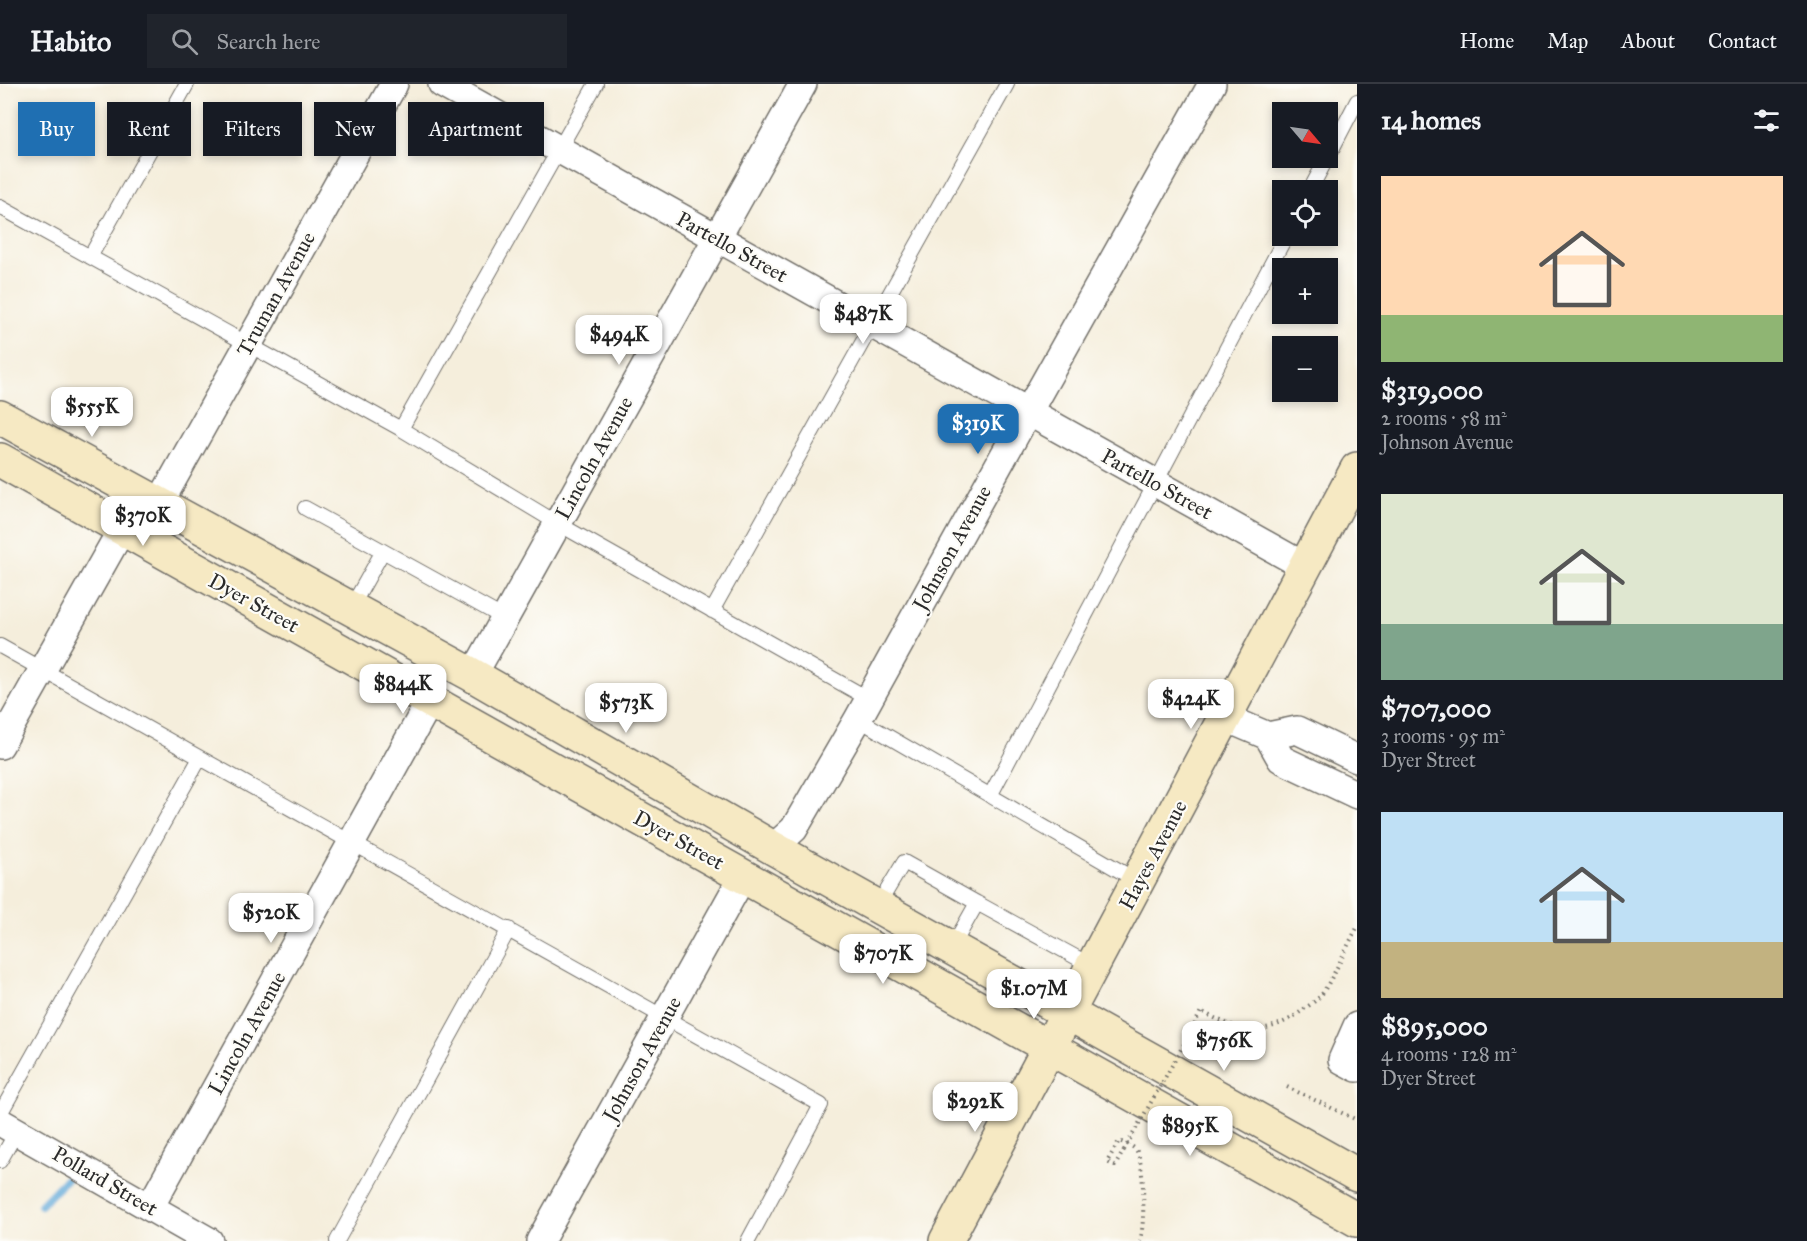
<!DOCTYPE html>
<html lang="en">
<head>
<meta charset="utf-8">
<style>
  :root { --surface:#171b24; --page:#20242c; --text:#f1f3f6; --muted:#9ea1a6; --line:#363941; --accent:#1f6fb2 }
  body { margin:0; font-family:"IM FELL Great Primer",serif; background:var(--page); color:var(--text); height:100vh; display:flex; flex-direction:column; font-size:22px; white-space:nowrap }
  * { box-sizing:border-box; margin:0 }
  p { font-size:20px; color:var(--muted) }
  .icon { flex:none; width:33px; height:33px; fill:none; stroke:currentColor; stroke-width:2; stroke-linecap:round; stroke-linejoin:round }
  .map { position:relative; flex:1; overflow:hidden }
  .drawer { display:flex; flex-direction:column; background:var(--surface); width:450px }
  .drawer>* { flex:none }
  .hud { position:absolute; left:18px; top:18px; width:570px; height:54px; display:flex; gap:12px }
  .needle { width:39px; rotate:119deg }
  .fabs { position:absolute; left:1272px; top:18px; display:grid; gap:12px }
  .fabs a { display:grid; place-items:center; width:66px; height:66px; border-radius:0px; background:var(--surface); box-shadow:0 3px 9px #0003; font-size:30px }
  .price { position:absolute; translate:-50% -51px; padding:0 14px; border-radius:12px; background:#fff; color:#222; font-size:20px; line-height:39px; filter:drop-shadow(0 2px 3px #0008) }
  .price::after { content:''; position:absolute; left:50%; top:36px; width:18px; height:14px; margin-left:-9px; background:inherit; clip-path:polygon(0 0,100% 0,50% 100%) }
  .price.on { background:var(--accent); color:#fff }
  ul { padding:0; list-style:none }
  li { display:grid; align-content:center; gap:12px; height:318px; padding:0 24px }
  li span { display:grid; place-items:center; height:186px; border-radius:0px; color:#555 }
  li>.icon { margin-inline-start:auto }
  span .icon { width:108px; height:108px; fill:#fffc; stroke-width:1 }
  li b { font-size:26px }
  h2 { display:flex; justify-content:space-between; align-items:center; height:72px; padding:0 24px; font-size:26px }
  .pill { padding:0 21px; border-radius:0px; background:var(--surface); box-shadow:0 3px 9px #0003; font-size:21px; line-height:54px }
  .pill.on { background:var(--accent); color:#fff }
  header { display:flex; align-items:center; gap:36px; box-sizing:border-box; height:84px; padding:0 30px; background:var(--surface); border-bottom:2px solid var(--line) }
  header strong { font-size:28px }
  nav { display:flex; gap:33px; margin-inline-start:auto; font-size:21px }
  .search { width:420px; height:54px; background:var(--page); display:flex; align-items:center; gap:15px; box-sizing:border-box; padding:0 21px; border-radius:0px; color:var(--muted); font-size:22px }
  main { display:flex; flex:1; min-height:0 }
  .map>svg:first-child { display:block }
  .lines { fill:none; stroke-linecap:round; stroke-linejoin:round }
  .stream { stroke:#63aad9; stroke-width:8 }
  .lane-casing { stroke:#726f69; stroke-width:16 }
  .street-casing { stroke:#726f69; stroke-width:30 }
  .secondary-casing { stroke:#726f69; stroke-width:36 }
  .path { stroke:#726f69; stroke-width:4; stroke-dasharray:1.5 4.5; stroke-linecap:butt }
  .lane { stroke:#fff; stroke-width:14 }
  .street { stroke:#fff; stroke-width:27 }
  .secondary { stroke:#f6e9c3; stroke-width:33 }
  .path-bridge { stroke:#726f69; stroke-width:4; stroke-dasharray:1.5 4.5; stroke-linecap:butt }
  .labels { text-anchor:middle; stroke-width:4.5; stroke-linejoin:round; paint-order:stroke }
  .street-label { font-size:21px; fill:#2b2b2b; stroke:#fdfcf7 }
</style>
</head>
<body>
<header>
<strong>Habito</strong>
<div class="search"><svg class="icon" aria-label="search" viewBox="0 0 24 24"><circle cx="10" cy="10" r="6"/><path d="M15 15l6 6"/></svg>Search here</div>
<nav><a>Home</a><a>Map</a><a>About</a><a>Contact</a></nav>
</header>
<main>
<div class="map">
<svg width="1357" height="1157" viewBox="0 0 1357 1157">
  <rect width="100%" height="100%" fill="#fdfcf7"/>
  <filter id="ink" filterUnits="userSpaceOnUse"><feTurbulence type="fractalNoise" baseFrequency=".0167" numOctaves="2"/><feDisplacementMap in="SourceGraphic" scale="12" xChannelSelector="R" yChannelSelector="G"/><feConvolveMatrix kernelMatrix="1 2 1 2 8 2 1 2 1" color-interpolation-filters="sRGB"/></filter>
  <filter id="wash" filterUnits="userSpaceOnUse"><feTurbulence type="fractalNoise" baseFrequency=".008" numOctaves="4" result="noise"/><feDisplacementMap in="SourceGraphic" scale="24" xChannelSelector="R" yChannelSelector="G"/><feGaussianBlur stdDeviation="1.35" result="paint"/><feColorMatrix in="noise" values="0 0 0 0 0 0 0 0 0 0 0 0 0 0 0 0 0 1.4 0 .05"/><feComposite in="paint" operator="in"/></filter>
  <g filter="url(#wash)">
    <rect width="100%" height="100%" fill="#f5eedc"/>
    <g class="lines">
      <!-- stream -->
      <path class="stream" d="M41,1121l34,-35"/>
    </g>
  </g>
  <g filter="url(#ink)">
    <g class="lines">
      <!-- lane casing -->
      <g class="lane-casing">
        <path id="lane" d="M1328,73l29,-56
          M1310,106l17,-32
          M0,123l401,222 156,94 312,176
          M90,173l97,-173
          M401,345l195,-345
          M305,424l199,110
          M351,524l32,-57
          M712,527l295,-527
          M0,562l821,459 -73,136
          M858,635l281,163
          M990,712l296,-560
          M977,819l115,63
          M877,823l27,-45 73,41 -26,46
          M0,1030l200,-356
          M0,1077l17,-30
          M337,1157l172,-312"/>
      </g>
      <!-- street casing -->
      <g class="street-casing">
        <path id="street" d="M442,0l864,483
          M159,420l235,-420
          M469,589l12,-12 322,-577
          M1226,634l42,18
          M0,661l122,-216
          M1357,675l-60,-29 -29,6 13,23 76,36
          M773,764l21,-19 64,-110 170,-307 184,-328
          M1357,942l-15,34 15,8
          M0,1038l209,119
          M150,1123l280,-506
          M540,1157l203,-365"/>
      </g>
      <!-- secondary casing -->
      <g class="secondary-casing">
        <path id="secondary" d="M0,333l469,256 304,175 584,327
          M0,376l1357,760
          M946,1157l411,-772"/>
      </g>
      <!-- path -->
      <path class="path" d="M1192,946l9,-19c38,21 67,27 103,-2 6,-4 13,-9 18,-15 13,-20 23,-44 35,-66
        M1287,1003l70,33
        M1124,1066l-9,16 -8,-4 12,-21c5,2 13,4 17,9 9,12 9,76 4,91"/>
      <!-- lane -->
      <use href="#lane" class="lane"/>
      <!-- street -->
      <use href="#street" class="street"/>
      <!-- secondary -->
      <use href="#secondary" class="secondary"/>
      <!-- path-bridge -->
      <path class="path-bridge" d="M1124,1066l68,-120"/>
    </g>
  </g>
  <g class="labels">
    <!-- street labels -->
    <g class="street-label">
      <text transform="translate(732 163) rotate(29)" y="7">Partello Street</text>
      <text transform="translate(276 210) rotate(-61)" y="7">Truman Avenue</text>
      <text transform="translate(594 374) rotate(-61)" y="7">Lincoln Avenue</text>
      <text transform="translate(1157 400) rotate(29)" y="7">Partello Street</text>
      <text transform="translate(952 464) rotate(-61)" y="7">Johnson Avenue</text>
      <text transform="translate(254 519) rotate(29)" y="7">Dyer Street</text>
      <text transform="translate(679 756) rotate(29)" y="7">Dyer Street</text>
      <text transform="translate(1153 771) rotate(-62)" y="7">Hayes Avenue</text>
      <text transform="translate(247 949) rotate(-61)" y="7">Lincoln Avenue</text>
      <text transform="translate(642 975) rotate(-61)" y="7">Johnson Avenue</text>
      <text transform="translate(105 1097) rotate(30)" y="7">Pollard Street</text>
    </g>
  </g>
</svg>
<div class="fabs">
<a><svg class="needle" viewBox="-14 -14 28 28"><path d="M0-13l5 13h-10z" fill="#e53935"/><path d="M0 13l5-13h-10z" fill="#9ea1a6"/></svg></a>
<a><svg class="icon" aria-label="locate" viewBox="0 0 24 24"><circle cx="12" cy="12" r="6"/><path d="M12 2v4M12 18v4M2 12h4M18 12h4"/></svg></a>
<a>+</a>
<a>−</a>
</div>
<b class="price" style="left:863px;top:261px">$487K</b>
<b class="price" style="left:619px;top:282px">$494K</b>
<b class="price" style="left:92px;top:354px">$555K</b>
<b class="price on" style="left:978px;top:371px">$319K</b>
<b class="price" style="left:143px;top:463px">$370K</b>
<b class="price" style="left:403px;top:631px">$844K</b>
<b class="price" style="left:1191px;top:646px">$424K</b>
<b class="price" style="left:626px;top:650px">$573K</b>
<b class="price" style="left:271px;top:860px">$520K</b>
<b class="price" style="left:883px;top:901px">$707K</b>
<b class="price" style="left:1034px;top:936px">$1.07M</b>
<b class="price" style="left:1224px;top:988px">$756K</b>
<b class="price" style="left:975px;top:1049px">$292K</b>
<b class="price" style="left:1190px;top:1073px">$895K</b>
<div class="hud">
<a class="pill on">Buy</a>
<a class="pill">Rent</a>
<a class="pill">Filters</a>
<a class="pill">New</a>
<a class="pill">Apartment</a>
</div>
</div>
<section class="drawer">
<h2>14 homes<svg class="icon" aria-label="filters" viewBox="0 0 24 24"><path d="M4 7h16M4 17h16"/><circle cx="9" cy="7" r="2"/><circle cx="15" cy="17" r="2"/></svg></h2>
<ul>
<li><span style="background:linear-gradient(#ffd9b3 75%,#8fb573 0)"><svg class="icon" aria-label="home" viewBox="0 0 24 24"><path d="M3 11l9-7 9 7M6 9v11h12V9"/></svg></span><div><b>$319,000</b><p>2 rooms · 58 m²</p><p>Johnson Avenue</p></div></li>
<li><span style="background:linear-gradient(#dfe7d0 70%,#7fa58c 0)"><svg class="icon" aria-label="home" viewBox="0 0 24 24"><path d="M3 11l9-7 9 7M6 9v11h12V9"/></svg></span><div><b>$707,000</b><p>3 rooms · 95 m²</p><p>Dyer Street</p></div></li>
<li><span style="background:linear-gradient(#bfe0f5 70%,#c2b280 0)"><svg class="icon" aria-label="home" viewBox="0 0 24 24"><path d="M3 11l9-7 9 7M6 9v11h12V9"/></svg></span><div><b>$895,000</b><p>4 rooms · 128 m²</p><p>Dyer Street</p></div></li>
</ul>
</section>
</main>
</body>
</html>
